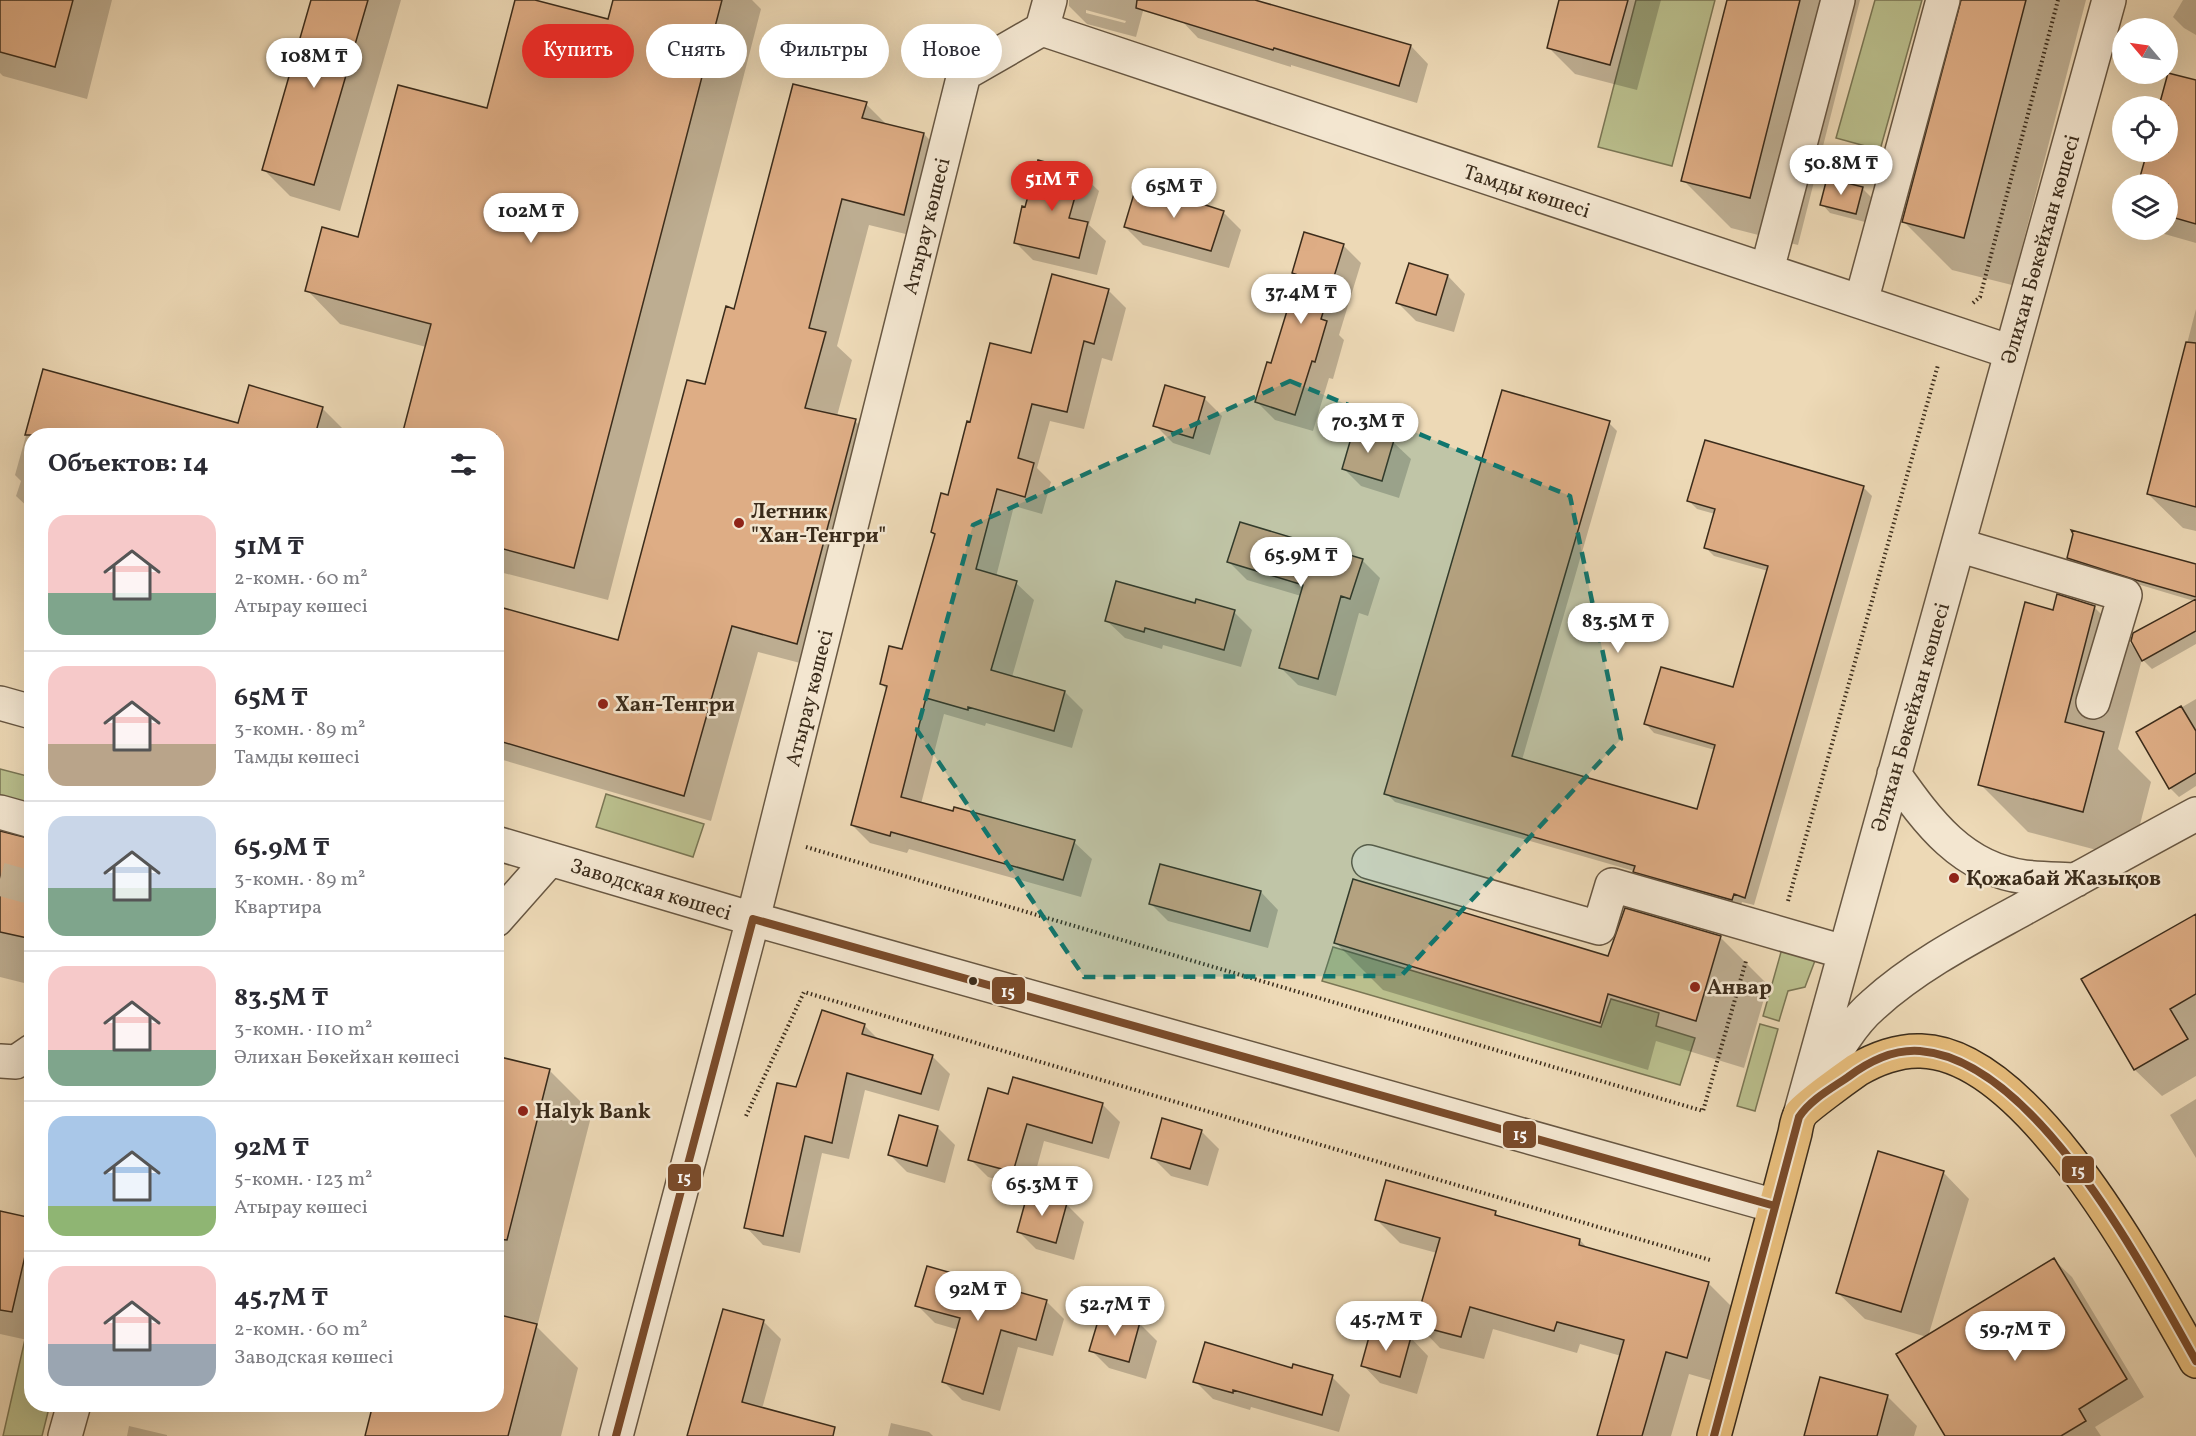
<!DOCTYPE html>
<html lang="ru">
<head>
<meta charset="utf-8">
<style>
  :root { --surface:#fff; --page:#f7f7f7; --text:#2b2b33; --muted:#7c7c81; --line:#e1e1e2; --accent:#d93025 }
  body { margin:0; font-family:Vollkorn,serif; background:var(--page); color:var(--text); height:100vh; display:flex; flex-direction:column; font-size:22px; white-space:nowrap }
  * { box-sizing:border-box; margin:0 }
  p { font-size:20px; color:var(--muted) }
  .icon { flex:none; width:33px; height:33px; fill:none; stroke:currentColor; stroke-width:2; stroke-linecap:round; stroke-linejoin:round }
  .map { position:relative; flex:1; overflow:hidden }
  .side { position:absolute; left:24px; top:428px; width:480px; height:984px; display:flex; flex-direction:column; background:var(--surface); border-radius:24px; box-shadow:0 6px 24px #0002 }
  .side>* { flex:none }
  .hud { position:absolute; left:522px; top:24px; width:570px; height:54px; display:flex; gap:12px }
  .needle { width:39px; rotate:299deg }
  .controls { position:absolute; left:2112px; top:18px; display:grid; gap:12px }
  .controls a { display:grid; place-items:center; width:66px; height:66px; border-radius:50%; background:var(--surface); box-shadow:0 6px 24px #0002; font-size:30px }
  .price { position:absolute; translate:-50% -51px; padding:0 14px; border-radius:21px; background:#fff; color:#222; font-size:20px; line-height:39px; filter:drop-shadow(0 2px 3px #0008) }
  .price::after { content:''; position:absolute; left:50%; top:36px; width:18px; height:14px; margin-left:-9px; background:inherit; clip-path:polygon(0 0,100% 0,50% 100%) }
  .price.on { background:var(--accent); color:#fff }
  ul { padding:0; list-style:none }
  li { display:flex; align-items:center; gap:18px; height:150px; padding:0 24px }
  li+li { border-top:2px solid var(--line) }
  li span { display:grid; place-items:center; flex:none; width:168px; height:120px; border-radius:18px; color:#555 }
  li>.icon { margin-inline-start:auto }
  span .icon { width:72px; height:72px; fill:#fffc; stroke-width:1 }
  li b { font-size:26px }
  h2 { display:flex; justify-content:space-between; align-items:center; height:72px; padding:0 24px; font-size:26px }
  .pill { padding:0 21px; border-radius:27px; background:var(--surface); box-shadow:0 6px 24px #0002; font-size:21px; line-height:54px }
  .pill.on { background:var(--accent); color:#fff }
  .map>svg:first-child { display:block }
  .green { fill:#babf8d; stroke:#7a7654; stroke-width:1.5 }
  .shadow { fill:#0003; fill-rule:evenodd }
  .building { fill:#dead85; stroke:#3b2c1b; stroke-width:1.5 }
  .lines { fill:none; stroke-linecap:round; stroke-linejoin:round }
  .minor-tunnel { stroke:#c9b697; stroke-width:33; stroke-dasharray:33 16; stroke-linecap:butt }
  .minor-casing { stroke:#685742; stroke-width:36 }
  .major-casing { stroke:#3b2c1b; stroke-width:36 }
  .path { stroke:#3b2c1b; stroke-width:4; stroke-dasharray:1.5 3; stroke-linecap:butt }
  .minor { stroke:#f3e6d0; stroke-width:33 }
  .major { stroke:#e6bc7b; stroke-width:33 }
  .bus-1-casing { stroke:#f3e6d0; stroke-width:12 }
  .bus-1 { stroke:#7a4b2a; stroke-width:8 }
  .marked { fill:#0f766e; fill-opacity:0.2; stroke:#0f766e; stroke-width:4.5; stroke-dasharray:12 8; stroke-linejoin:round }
  .poi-dot { fill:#8f2418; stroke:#f3e6d0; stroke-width:2 }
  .bus-dot { fill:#3b2c1b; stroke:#f3e6d0; stroke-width:2 }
  .labels { text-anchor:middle; stroke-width:5; stroke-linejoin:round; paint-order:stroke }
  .street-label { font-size:21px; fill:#3b2c1b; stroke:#f3e6d0 }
  .poi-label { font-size:21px; font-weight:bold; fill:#3b2c1b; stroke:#f3e6d0; text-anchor:start }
  .line-badge { stroke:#f3e6d0; stroke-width:2 }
  .badge-label { font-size:16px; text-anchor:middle; font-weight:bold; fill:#fff }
</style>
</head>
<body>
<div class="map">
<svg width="2196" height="1436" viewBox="0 0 2196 1436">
  <rect width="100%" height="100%" fill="#edd9b6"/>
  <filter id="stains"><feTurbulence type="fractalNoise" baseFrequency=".00333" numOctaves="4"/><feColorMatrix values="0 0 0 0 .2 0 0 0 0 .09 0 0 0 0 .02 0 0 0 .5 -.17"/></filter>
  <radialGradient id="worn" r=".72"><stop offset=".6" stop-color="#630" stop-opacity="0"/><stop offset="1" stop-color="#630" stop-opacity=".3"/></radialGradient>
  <!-- green -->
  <path class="green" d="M1636,0h79l-43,166 -74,-19z
    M1875,0h47l-42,150 -44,-12z
    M0,769l31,8v37l-31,-11z
    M606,794l98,30 -11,33 -97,-30z
    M1783,945l33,13 -11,29 -17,4 -9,30 -16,-5z
    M1333,947l268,80 10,-28 48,14 -3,13 39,12 -15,47 -358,-104z
    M1760,1024l18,5 -23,82 -18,-5z
    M31,1313l1,91h18l-8,32h-39z"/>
  <!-- shadow -->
  <path class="shadow" d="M0,0h112l-25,99 -84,-23 -3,-3z
    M312,0h89l-61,211 -50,-15 -27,-27z
    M516,0h13l80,21 6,-21h137l9,9 -153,591 -112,-29v-136h-93l23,-88 -86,-23 -33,-34 181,-180z
    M1069,0h77l-10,37 -49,-13 -18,-18zM1086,10l40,11 -1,2 -39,-10z
    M1187,0h67l157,46 17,18 -11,39 -126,-38v2l-93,-29 -17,-18z
    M1561,0h100l-24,90 -62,-16 -27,-27z
    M1729,0h131l-62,245 -67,-17 -48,-48z
    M1963,0h123l-74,285 -60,-15 -48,-48z
    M2183,0h13v35l-12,-7 -11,-11z
    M2169,74l27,7v162l-35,-10 -4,-3h11v-46h-28l9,-32h19v-46h-7z
    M866,104l22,22 36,8 26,27 -20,79 -61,-15 -32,121 15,14 -15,56 18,5 27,26 -59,222 -65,-17 -47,169 -215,-63v-150l123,34 87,-256 29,-75z
    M1081,174l18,17 -10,34 17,16 -9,34 -64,-15 -18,-18 12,-33z
    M1862,188l9,9 -6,25 -35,-9 -8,-9z
    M1184,203l39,9 18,18 -12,38 -86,-23 -18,-18z
    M1343,245l18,18 -22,72 5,5 -11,39 -4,-1 -16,53 -38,-11 -18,-18 15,-37 27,-87 -6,-5z
    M1448,276l17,18 -11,38 -38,-11 -18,-18z
    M1108,290l18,18 -14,53 -10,-3 -18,71 -34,-8 -13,47 14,14 -9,32 -28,-8 -18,71 20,6 18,17 -22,77 53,15 18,18 -11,38 -86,-25 -1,3 -41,-12 -23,90 153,38 18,17 -11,38 -172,-48 -2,4 -37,-10 -18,-18 35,-135 -6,-7 22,-32 33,-115 -3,-4 16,-35 22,-73 61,-69z
    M2196,309v222l-13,-3 -35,-34z
    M44,371l195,53 83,-16 27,27h-317v76l-16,-15 5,-15 -6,-6z
    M1204,398l18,18 -12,39 -37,-12 -18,-18z
    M1609,423l8,8 -95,329 176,51 17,-61 -61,-17 -8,-9 88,-35 34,-118 -54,-15 -9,-9 10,-33 -18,-5 -8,-8 17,-59 158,46 8,8 -118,409 -12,-3 -2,6 -97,-28 -9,-9 -239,-69 -9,-9z
    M1393,442l18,17 -12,39 -38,-12 -17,-17z
    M2068,558l128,7v79l-44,25 -10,-10 -24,90 33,33 -20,77 -103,-27 -48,-48 74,-173 40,-4 42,42 58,-48 -117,-35z
    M1362,560l18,18 -12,38 -9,-3 -23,83 -38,-11 -18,-18 21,-71 -54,-16 -18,-18z
    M1196,605l38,7 18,18 -11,37 -78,-22 -1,4 -37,-11 -18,-17z
    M2196,699v87l-17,11 -9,-9 -32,-55z
    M0,833l32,8v144l-32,-8z
    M1161,866l100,26 17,18 -10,38 -100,-27 -18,-18z
    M2196,915v161l-34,20 -27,-26 -51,-90z
    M1720,937l48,48 -24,83 -88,-27 -8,29 -265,-80 -48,-48 274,16z
    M864,1025l16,16 52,15 18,18 -11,37 -74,-21 -16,69 -27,-6 -22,100 -37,-8 -17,-18 51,-138z
    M496,1057l54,14 42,42 -55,214 41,41 -17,68h-194l8,-32h121z
    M1009,1096l93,8 18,18 -11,37 -65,-18 -13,48 -43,-12 -18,-18z
    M2196,1099v59l-26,-43z
    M938,1128l17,17 -10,38 -38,-11 -17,-17z
    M1201,1131l18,18 -11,37 -37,-10 -18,-18z
    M1943,1172l26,27 -41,138 126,-77 18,17 72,120 -49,30 6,9h-154l-20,-99 -62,-18 -27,-26z
    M1066,1204l18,18 -10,38 -38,-11 -18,-18z
    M0,1213l32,7v121l-32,-7z
    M1495,1213l6,5 79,22 9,10 119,33 23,23 -21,74 -21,-6 -18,62h-72l22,-80 -41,-12 -3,9 -84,-24 -9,30 -44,-11 -23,-24 20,-71 -37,-10 -23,-23z
    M1046,1301l18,18 -11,37 -35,-9 -18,64 -38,-11 -18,-18 15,-52 -24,-7 -18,-18z
    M763,1321l18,18 -19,70 40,27h-113z
    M1139,1323l18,18 -11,38 -37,-11 -18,-18z
    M1411,1338l17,18 -11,38 -37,-11 -17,-18z
    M1332,1377l18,18 -11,37 -88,-25 -1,3 -37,-11 -18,-18z
    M1888,1397l29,29 -3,10h-108z
    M891,1423l38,9 4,4h-45z
    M129,1426l38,9v1h-40z"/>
  <!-- building -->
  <path class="building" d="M0,0h73l-18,67 -55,-15z
    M311,0h57l-54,185 -52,-15z
    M515,0h20l73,19 5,-19h109l-148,568 -78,-21v-112h-94l29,-111 -126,-33 17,-64 36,10 40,-152 89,23z
    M1137,0h118l156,45 -12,41 -125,-38 -1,2 -137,-42z
    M1559,0h69l-18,65 -63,-17z
    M1727,0h73l-50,198 -69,-17z
    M1961,0h65l-62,238 -62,-16z
    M2168,73l28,7v144l-28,-8v-32h-30l9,-32h21v-46h-9z
    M793,84l74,18 -5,16 62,15 -20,82 -62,-16 -33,129 17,4 -21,76 51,11 -59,225 -65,-18 -48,170 -188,-56v-134l122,34 69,-260 18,4 21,-78 8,3z
    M1038,160l44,12 -13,46 19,4 -9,36 -65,-15 8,-37 3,1z
    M1827,178l36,9 -7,27 -36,-9z
    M1136,187l47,14 1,-3 40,13 -13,40 -87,-24z
    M1304,232l40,12 -23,75 6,2 -12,41 -3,-1 -17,54 -40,-13 12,-40 4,1 27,-88 -6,-2z
    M1409,263l39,12 -12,40 -40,-12z
    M1052,274l57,15 -15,55 -10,-3 -17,71 -35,-8 -14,54 16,5 -9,34 -28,-8 -21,80 41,12 -26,89 74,21 -11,40 -86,-24v3l-42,-12 -25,99 52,14 1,-4 121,33 -12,40 -172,-48 -1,4 -39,-11 36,-139 -7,-2 9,-38 13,3 33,-115 -4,-2 10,-39 7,2 19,-74 3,1 20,-79 41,10z
    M2186,342l10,1v164l-49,-13z
    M43,369l195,54 11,-38 74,22 -8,28h-290z
    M1165,385l40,12 -12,41 -40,-12z
    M1502,390l108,31 -98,335 185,53 18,-64 -71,-21 17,-57 72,20 35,-121 -64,-18 11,-39 -28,-8 18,-61 159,46 -119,412 -11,-4 -2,6 -99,-28 2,-6 -251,-72z
    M1354,428l40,12 -12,41 -40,-12z
    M1240,522l123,37 -13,40 -9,-3 -23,83 -39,-11 24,-83 -76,-23z
    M2071,530l125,34v33l-60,-17 -69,-22 6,-24z
    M1116,581l79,22 1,-4 39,11 -11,40 -79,-22 -1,4 -39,-11z
    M2057,594l38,12 -30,116 39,10 -21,80 -105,-27 47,-183 28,8z
    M2196,599v32l-54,30 -11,-20 2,-8z
    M2181,706l15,25v42l-27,16 -33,-57z
    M0,831l32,8v100l-32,-7z
    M1160,864l101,27 -11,40 -101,-27z
    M1353,879l255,77 17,-48 96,28 -25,85 -88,-27 -8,29 -266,-80z
    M2196,914v80l-26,15 18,30 -54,31 -53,-91z
    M822,1010l43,14 -3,10 71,21 -12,39 -74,-21 -15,70 -27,-7 -22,100 -39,-8 33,-145 19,4z
    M496,1056l54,13 -43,171 -11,-1z
    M1013,1077l90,26 -11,40 -65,-19 -14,48 -45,-12 20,-72 20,6z
    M899,1115l39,11 -11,40 -39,-11z
    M1162,1118l40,12 -12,39 -39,-11z
    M1878,1151l66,20 -43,141 -65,-19z
    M1386,1180l110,31 -1,4 85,24 -1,6 130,37 -22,76 -21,-6 -24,84h-45l27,-96 -67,-18 -3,9 -84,-24 -9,30 -46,-12 25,-87 -65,-18z
    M1028,1192l39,11 -11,40 -39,-11z
    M0,1211l32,7v8l-20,86 -12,-2z
    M2054,1258l73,121 -48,30 7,12 -25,15h-116l-49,-82z
    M927,1266l120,34 -11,40 -35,-10 -18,64 -41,-12 18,-64 -45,-12z
    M723,1309l41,11 -22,82 93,25 -2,9h-146z
    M1101,1311l39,11 -11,40 -40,-11z
    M496,1314l41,10 -29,112h-143l8,-32h123z
    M1372,1326l39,11 -11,40 -39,-11z
    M1205,1342l87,26 1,-4 40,11 -11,40 -89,-25v3l-40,-11z
    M1820,1377l68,18 -11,41h-73z"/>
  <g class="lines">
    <!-- minor-tunnel -->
    <path class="minor-tunnel" d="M0,879l32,9"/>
    <!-- minor casing -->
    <g class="minor-casing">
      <path id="minor" d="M1042,29l969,323
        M1767,270l71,-270
        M1861,302l82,-302
        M1958,545l167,50 -32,107
        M0,703l32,9
        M1894,774c34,48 68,95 131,103 16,2 34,2 51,3
        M0,812l32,9
        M496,843l257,76 1022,287
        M1369,862l230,66 13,-43 232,67
        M496,920l54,-61
        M0,1061l16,1 16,-11
        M1823,1076c13,-25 28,-52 50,-71 44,-40 99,-68 150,-96 58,-32 115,-64 173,-95
        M1800,1115l309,-1115
        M65,1436l9,-32
        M616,1436l137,-517 211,-845 78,-45 8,-29"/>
    </g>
    <!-- major casing -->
    <g class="major-casing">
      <path id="major" d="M1714,1436c22,-82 44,-164 66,-246 5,-19 10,-38 15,-57 1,-5 2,-13 5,-18 4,-7 47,-38 57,-45 18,-11 42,-20 64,-19 110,3 226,225 275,310"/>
    </g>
    <!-- path -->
    <path class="path" d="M1973,303l7,-6 78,-297
      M806,847l897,264 43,-150
      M1788,901l150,-536
      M746,1116l58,-124 906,268"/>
    <!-- minor -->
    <use href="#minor" class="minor"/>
    <!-- major -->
    <use href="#major" class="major"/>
    <!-- bus-1 casing -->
    <g class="bus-1-casing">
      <path id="bus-1" d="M753,919l1022,287
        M616,1436l137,-517
        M1714,1436l85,-319c11,-17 33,-29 49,-40 20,-15 46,-28 72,-26 116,9 224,218 276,310"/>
    </g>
    <!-- bus-1 -->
    <use href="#bus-1" class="bus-1"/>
  </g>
  <!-- marked area -->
  <path class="marked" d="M1290,381l280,115 51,243 -220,237 -317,1 -167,-247 56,-205z"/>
  <!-- markers -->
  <g class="poi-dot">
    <circle cx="739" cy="523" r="6"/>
    <circle cx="603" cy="704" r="6"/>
    <circle cx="1954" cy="878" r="6"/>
    <circle cx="1695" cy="987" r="6"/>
    <circle cx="523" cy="1111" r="6"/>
  </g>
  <circle class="bus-dot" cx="973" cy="981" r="5"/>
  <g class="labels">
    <!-- street labels -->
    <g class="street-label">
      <text transform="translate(1527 191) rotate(18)" y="7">Тамды көшесі</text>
      <text transform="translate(926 226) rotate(-76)" y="7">Атырау көшесі</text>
      <text transform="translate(2040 249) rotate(-74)" y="7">Әлихан Бөкейхан көшесі</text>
      <text transform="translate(809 698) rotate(-76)" y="7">Атырау көшесі</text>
      <text transform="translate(1910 717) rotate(-74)" y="7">Әлихан Бөкейхан көшесі</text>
      <text transform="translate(651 889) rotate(17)" y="7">Заводская көшесі</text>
    </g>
    <!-- poi labels -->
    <g class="poi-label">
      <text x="751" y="518">Летник<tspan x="751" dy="24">"Хан-Тенгри"</tspan></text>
      <text x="615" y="711">Хан-Тенгри</text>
      <text x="1966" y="885">Қожабай Жазықов</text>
      <text x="1707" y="994">Анвар</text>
      <text x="535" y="1118">Halyk Bank</text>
    </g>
  </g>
  <g class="line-badge">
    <rect x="991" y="976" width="35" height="29" rx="6" fill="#7a4b2a"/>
    <rect x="1502" y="1120" width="35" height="29" rx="6" fill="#7a4b2a"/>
    <rect x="2061" y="1155" width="34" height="29" rx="6" fill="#7a4b2a"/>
    <rect x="667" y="1163" width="35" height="29" rx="6" fill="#7a4b2a"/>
  </g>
  <g class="badge-label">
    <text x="1008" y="997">15</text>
    <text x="1520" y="1140">15</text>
    <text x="2078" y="1176">15</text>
    <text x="684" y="1183">15</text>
  </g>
  <rect width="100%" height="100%" filter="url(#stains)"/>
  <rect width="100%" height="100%" fill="url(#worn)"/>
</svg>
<div class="controls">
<a><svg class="needle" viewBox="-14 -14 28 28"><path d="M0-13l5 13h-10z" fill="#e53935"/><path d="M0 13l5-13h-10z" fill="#7c7c81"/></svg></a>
<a><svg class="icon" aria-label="locate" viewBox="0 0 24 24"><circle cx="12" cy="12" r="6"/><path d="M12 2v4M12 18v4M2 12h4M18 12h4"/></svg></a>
<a><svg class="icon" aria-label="layers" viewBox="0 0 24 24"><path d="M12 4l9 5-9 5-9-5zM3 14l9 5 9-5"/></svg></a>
</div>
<b class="price" style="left:314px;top:89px">108M ₸</b>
<b class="price" style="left:1841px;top:196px">50.8M ₸</b>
<b class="price on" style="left:1052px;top:212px">51M ₸</b>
<b class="price" style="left:1174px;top:219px">65M ₸</b>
<b class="price" style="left:531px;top:244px">102M ₸</b>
<b class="price" style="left:1301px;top:325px">37.4M ₸</b>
<b class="price" style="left:1368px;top:454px">70.3M ₸</b>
<b class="price" style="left:1301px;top:588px">65.9M ₸</b>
<b class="price" style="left:1618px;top:654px">83.5M ₸</b>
<b class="price" style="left:1042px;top:1217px">65.3M ₸</b>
<b class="price" style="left:978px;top:1322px">92M ₸</b>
<b class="price" style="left:1115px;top:1337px">52.7M ₸</b>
<b class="price" style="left:1386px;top:1352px">45.7M ₸</b>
<b class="price" style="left:2015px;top:1362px">59.7M ₸</b>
<div class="hud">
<a class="pill on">Купить</a>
<a class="pill">Снять</a>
<a class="pill">Фильтры</a>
<a class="pill">Новое</a>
</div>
<section class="side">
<h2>Объектов: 14<svg class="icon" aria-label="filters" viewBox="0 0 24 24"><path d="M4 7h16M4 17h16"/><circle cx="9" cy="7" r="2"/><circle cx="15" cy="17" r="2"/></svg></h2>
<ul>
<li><span style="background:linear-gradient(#f6c9c9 65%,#7fa58c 0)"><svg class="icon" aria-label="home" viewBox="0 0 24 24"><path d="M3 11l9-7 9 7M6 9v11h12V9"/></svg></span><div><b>51M ₸</b><p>2-комн. · 60 m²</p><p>Атырау көшесі</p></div></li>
<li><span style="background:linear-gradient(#f6c9c9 65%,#b9a48a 0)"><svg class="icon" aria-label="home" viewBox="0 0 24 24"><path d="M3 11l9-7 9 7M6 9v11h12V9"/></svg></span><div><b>65M ₸</b><p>3-комн. · 89 m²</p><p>Тамды көшесі</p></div></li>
<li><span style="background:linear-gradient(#c9d6e8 60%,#7fa58c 0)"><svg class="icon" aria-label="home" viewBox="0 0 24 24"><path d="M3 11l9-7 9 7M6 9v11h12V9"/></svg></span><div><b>65.9M ₸</b><p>3-комн. · 89 m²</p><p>Квартира</p></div></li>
<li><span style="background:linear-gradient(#f6c9c9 70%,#7fa58c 0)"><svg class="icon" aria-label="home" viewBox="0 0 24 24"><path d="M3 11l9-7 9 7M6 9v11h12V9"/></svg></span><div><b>83.5M ₸</b><p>3-комн. · 110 m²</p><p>Әлихан Бөкейхан көшесі</p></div></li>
<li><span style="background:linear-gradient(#a9c7e8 75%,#8fb573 0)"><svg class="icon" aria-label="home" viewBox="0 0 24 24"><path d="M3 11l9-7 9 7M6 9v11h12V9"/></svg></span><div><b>92M ₸</b><p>5-комн. · 123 m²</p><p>Атырау көшесі</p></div></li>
<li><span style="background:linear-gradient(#f6c9c9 65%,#9aa5b1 0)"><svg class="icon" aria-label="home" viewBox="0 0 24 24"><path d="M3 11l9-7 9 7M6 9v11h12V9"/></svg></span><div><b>45.7M ₸</b><p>2-комн. · 60 m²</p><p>Заводская көшесі</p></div></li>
</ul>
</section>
</div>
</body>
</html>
